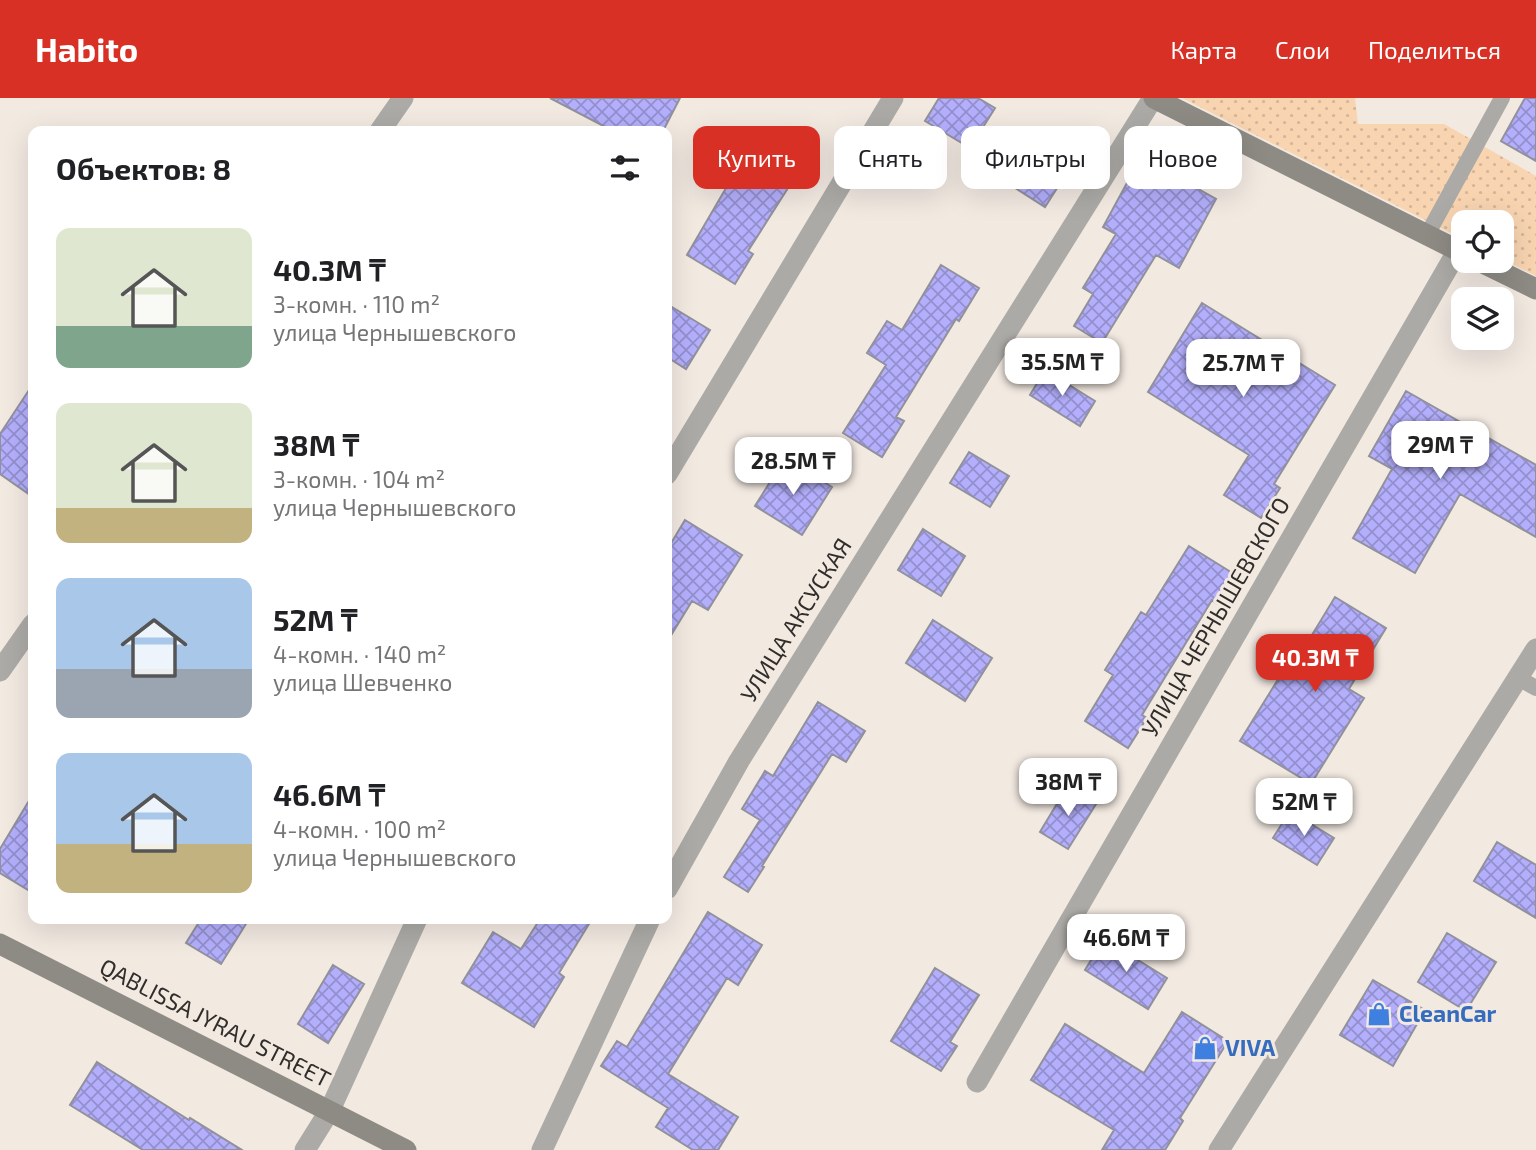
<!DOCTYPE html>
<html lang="ru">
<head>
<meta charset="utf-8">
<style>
  :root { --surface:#fff; --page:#f2f2f2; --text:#202124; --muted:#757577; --accent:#d93025 }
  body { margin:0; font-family:"Exo 2",sans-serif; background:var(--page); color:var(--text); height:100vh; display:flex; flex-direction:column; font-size:26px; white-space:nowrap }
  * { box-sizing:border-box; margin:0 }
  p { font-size:23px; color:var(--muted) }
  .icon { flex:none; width:38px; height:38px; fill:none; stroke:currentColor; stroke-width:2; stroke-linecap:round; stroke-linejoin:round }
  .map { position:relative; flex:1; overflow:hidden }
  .panel { position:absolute; left:28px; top:28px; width:644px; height:798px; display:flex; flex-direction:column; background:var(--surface); border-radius:14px; box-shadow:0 7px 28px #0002 }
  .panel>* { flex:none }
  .top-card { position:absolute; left:693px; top:28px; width:665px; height:63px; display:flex; gap:14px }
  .fabs { position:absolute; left:1451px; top:112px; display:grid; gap:14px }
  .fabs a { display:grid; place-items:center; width:63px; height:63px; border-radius:14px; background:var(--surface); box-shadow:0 7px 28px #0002; font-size:35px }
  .price { position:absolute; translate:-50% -60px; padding:0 16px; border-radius:14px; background:#fff; color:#222; font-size:23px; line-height:46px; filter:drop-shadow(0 2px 4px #0008) }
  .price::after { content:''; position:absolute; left:50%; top:42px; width:21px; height:16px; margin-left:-10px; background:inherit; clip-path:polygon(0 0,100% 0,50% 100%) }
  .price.on { background:var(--accent); color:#fff }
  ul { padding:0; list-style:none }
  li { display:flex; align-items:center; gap:21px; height:175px; padding:0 28px }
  li span { display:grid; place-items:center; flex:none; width:196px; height:140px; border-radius:14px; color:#555 }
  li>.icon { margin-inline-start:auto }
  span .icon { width:84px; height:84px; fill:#fffc; stroke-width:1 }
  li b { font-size:30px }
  h2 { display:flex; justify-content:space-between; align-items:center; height:84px; padding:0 28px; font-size:30px }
  .pill { padding:0 24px; border-radius:14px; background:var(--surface); box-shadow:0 7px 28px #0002; font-size:24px; line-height:63px }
  .pill.on { background:var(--accent); color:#fff }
  header { display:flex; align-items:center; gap:42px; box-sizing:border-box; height:98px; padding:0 35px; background:var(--accent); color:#fff }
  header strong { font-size:33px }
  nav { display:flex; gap:38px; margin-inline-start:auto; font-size:24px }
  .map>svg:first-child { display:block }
  .grass { fill:url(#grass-dots) }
  .building { fill:url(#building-cross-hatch); stroke:#91919b; stroke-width:2 }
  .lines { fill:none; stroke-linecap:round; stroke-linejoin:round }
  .lane { stroke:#acaaa6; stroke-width:16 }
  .street { stroke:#acaaa6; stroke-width:21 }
  .secondary { stroke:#8e8b85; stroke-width:21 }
  .labels { text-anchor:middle; stroke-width:6; stroke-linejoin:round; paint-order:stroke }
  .street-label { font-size:23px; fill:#302d2a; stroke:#f2e9e1 }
  .shop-label { font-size:23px; font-weight:bold; fill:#366cbe; stroke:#f2e9e1; text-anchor:start }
</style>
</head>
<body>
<header>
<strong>Habito</strong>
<nav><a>Карта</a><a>Слои</a><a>Поделиться</a></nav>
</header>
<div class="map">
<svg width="1536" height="1052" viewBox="0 0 1536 1052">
  <defs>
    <pattern id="grass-dots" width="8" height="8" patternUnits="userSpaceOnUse" patternTransform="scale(1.75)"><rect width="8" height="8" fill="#f8d4b1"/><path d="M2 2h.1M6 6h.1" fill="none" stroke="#d5b698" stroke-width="1.8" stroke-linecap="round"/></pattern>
    <pattern id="building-cross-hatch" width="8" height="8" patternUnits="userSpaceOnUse" patternTransform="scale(1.75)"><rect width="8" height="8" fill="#b4affc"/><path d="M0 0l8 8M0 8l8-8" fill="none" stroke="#938fcc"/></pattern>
  </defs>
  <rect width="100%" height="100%" fill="#f2e9e1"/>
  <!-- grass -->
  <path class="grass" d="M1182,0h173l3,26h86l92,52v100l-34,-17v-37h-39v17z"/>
  <!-- building -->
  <path class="building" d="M550,0h130l-17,33h-50z
    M939,0h39l17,10 -25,40 -45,-27z
    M1525,0h11v63l-35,-20z
    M1029,53l37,23 -21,33 -36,-23z
    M1141,59l75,42 -37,69 -23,-13 -54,88 -28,-17 19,-32 -10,-6 33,-54 -13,-7z
    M743,61l45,29 -40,63 5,3 -18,30 -48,-29z
    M941,167l38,23 -20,33 -3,-2 -60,98 8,4 -22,36 -39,-24 43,-68 -19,-12 20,-32 15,9z
    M1202,205l133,82 -61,99 6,4 -19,30 -37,-23 25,-40 -101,-63z
    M667,206l43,26 -24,39 -19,-12z
    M1045,272l50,31 -15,25 -50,-31z
    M33,286v113l-33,-23v-40z
    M1406,293l130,74v72l-76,-43 -45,79 -62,-35 39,-69 -23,-13z
    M969,354l40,24 -19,31 -40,-24z
    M785,360l47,29 -30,48 -47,-29z
    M685,422l57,35 -34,55 -16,-9 -25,41v-92z
    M923,431l42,27 -24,40 -43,-26z
    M1189,448l45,28 -18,29 -4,-3 -70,115 5,3 -19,30 -43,-27 28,-46 -8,-5 36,-58 5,3z
    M1335,499l51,31 -37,61 15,9 -53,86 -71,-43 53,-86 5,3z
    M933,522l59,38 -27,43 -59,-38z
    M818,604l47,29 -19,31 -14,-8 -70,112 2,1 -16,25 -24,-15 36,-57 -18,-11 23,-38 8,5z
    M1067,689l29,17 -28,45 -28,-17z
    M33,696v99l-33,-20v-24z
    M1290,713l44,27 -17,27 -44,-27z
    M1497,744l39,23v53l-62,-37z
    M708,814l54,33 -24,40 -11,-7 -59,96 70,43 -20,33h-25l-37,-23 12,-19 -67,-42 16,-25 10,6z
    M201,821h48l-28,45 -35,-21z
    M540,821h52l-33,54 5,4 -30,50 -72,-44 31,-51 28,17z
    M1447,835l49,29 -30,49 -48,-29z
    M1104,841l63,39 -19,31 -63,-39z
    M333,867l31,19 -36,59 -30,-19z
    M935,870l44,27 -29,47 7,4 -16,25 -50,-30z
    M1373,882l52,30 -32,56 -53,-31z
    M1182,914l46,29 -48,77 3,3 -18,29h-63l12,-20 -83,-50 34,-56 79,49z
    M97,964l92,58 1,-2 52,32h-99l-73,-45z"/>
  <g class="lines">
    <!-- lane -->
    <path class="lane" d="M1427,137l75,-137
      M1518,580l18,10"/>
    <!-- street -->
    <path class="street" d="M380,33l23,-33
      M667,376l226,-376
      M0,573l33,-47
      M667,791l72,-128 414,-663
      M977,984l481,-832
      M305,1052l25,-40 87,-191
      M542,1052l108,-231
      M1219,1052l317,-501"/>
    <!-- secondary -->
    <path class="secondary" d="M1154,0l309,155
      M1479,163l57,28
      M0,846l406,206"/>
  </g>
  <!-- icons -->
  <defs>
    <g id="shop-bare" transform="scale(1.89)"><path d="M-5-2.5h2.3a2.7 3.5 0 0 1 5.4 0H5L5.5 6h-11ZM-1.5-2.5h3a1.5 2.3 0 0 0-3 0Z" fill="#3f7fe0" stroke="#f2e9e1" stroke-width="2.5" paint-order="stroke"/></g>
  </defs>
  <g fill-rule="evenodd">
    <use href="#shop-bare" x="1379" y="916"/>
    <use href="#shop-bare" x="1205" y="950"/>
  </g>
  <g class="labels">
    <!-- street labels -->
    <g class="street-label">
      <text transform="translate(1216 519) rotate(-60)" y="8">УЛИЦА ЧЕРНЫШЕВСКОГО</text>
      <text transform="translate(796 522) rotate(-58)" y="8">УЛИЦА АКСУСКАЯ</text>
      <text transform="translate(215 925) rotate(27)" y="8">QABLISSA JYRAU STREET</text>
    </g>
    <!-- shop labels -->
    <g class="shop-label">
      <text x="1399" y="924">CleanCar</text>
      <text x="1225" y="958">VIVA</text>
    </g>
  </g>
</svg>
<div class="fabs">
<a><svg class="icon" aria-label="locate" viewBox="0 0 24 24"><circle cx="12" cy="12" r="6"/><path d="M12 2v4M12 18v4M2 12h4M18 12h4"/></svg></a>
<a><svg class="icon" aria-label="layers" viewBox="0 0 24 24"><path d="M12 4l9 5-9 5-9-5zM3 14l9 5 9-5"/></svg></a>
</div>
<b class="price" style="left:1062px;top:300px">35.5M ₸</b>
<b class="price" style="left:1243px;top:301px">25.7M ₸</b>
<b class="price" style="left:1440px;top:383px">29M ₸</b>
<b class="price" style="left:793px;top:399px">28.5M ₸</b>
<b class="price on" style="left:1315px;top:596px">40.3M ₸</b>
<b class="price" style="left:1068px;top:720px">38M ₸</b>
<b class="price" style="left:1304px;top:740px">52M ₸</b>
<b class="price" style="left:1126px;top:876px">46.6M ₸</b>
<div class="top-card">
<a class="pill on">Купить</a>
<a class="pill">Снять</a>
<a class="pill">Фильтры</a>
<a class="pill">Новое</a>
</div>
<section class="panel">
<h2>Объектов: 8<svg class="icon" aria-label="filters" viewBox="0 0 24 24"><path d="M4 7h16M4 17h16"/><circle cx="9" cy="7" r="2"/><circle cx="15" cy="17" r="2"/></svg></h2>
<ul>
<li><span style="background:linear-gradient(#dfe7d0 70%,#7fa58c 0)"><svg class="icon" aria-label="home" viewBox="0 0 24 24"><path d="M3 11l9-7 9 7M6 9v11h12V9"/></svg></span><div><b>40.3M ₸</b><p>3-комн. · 110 m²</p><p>улица Чернышевского</p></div></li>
<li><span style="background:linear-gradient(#dfe7d0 75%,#c2b280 0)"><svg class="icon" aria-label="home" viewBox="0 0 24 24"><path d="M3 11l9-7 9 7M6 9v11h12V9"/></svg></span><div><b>38M ₸</b><p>3-комн. · 104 m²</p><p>улица Чернышевского</p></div></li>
<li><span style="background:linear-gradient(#a9c7e8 65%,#9aa5b1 0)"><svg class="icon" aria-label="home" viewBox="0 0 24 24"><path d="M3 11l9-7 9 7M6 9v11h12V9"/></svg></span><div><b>52M ₸</b><p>4-комн. · 140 m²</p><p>улица Шевченко</p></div></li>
<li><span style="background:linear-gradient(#a9c7e8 65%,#c2b280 0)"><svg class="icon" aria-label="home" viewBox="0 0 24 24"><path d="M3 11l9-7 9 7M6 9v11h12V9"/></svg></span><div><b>46.6M ₸</b><p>4-комн. · 100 m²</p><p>улица Чернышевского</p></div></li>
</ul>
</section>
</div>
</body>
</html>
